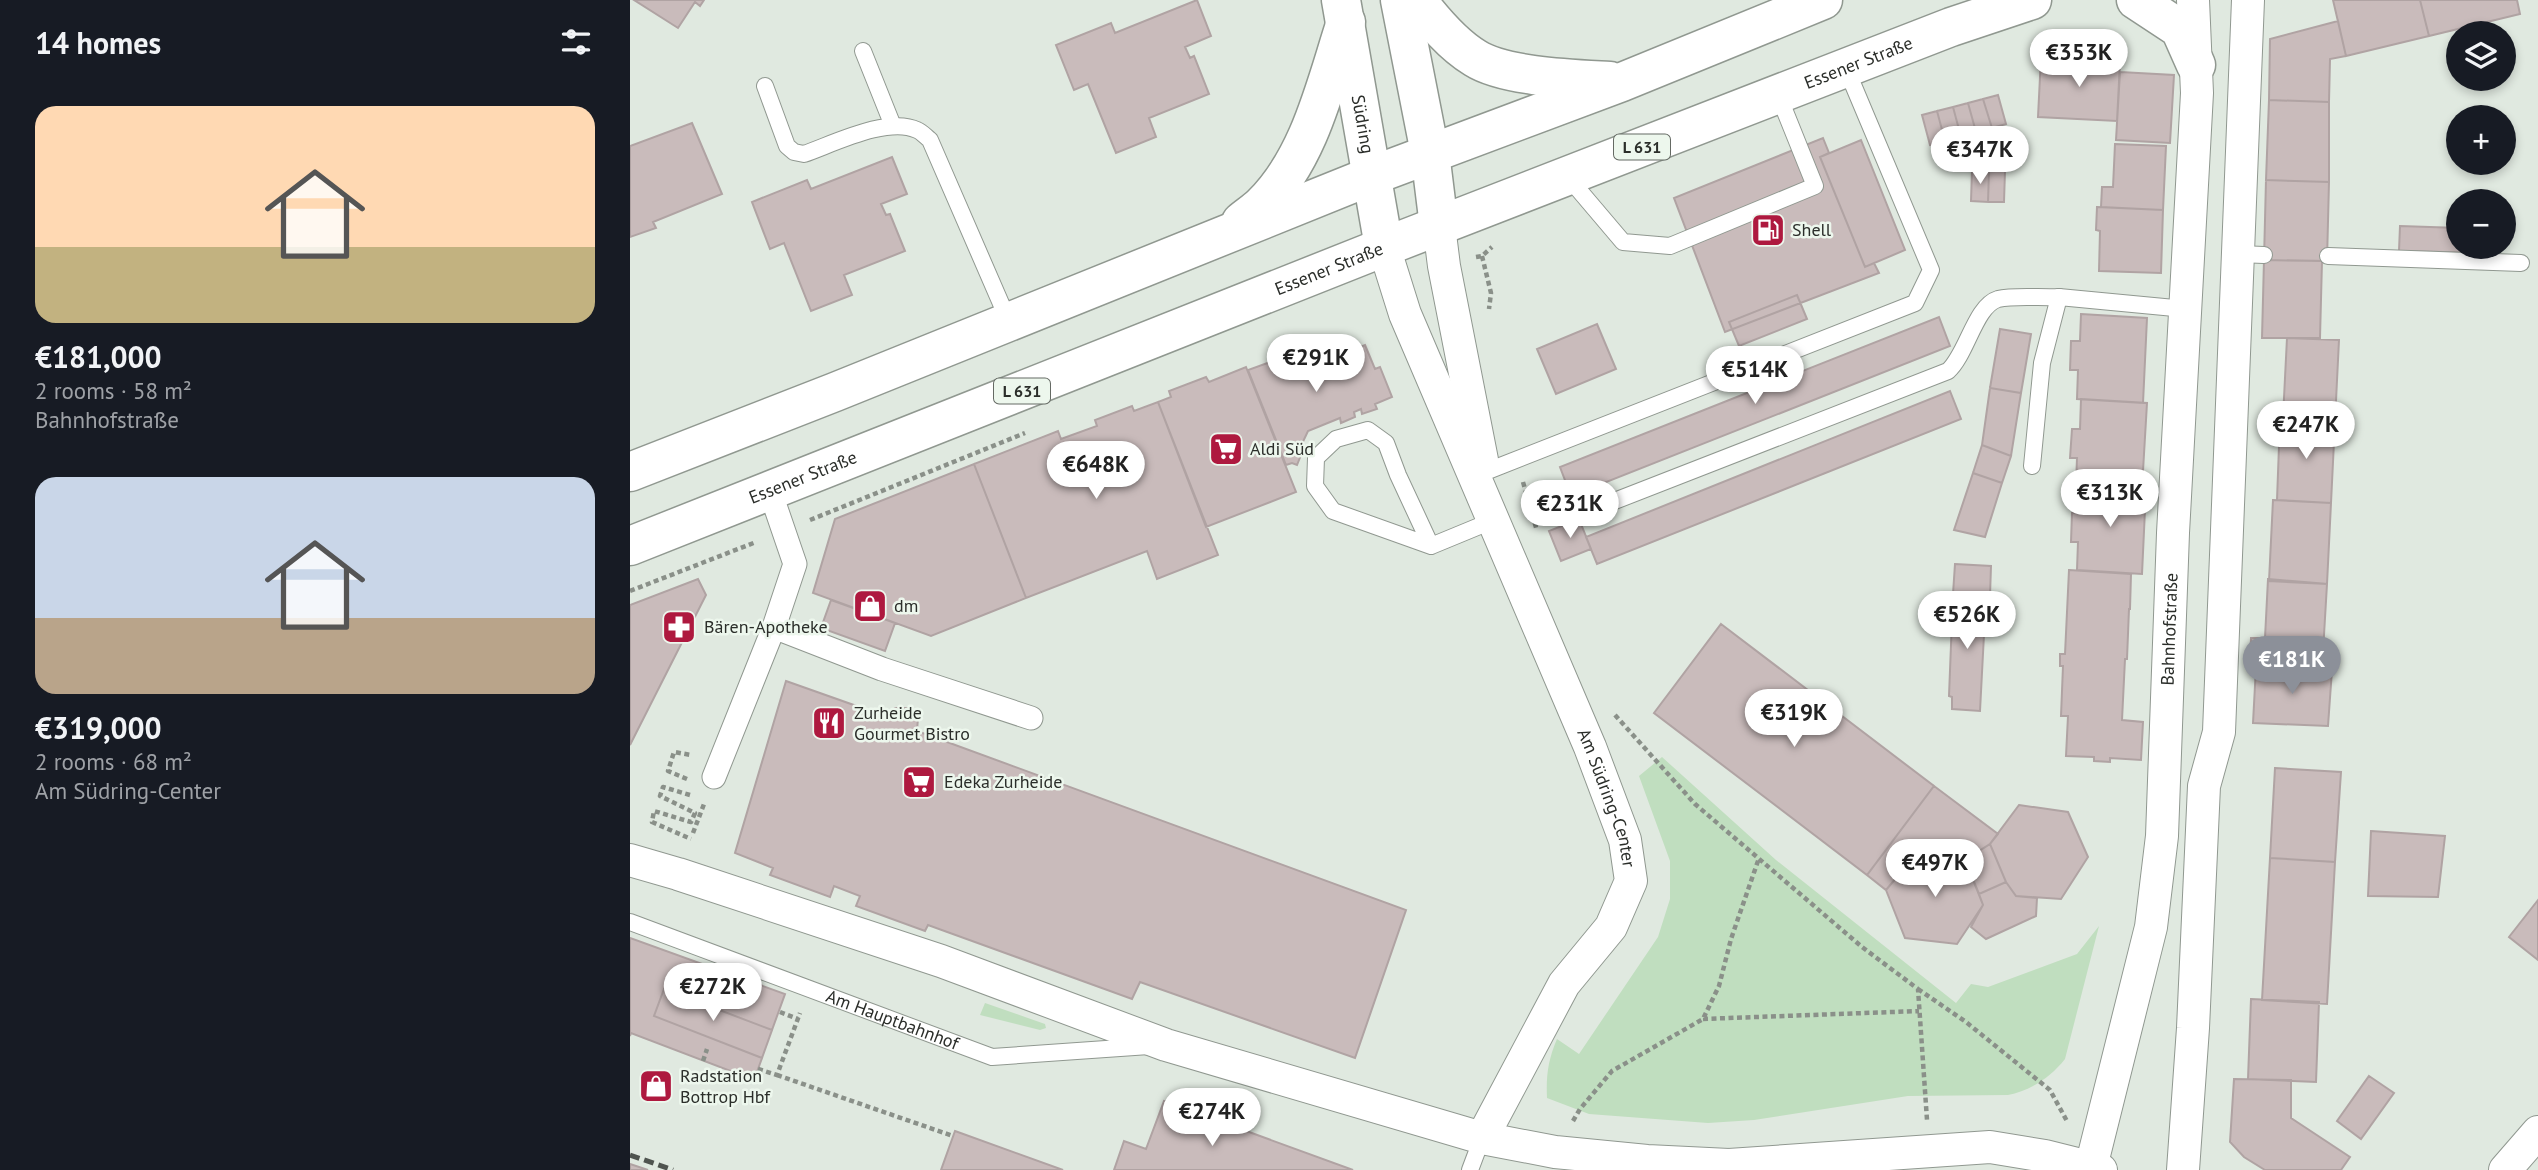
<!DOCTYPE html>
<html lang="en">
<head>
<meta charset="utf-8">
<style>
  :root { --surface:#171b24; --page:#20242c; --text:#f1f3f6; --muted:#9ea1a6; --accent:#8c9099 }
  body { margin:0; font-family:"PT Sans",sans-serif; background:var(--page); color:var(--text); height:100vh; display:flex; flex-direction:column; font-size:26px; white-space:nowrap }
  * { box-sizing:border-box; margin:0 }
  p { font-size:23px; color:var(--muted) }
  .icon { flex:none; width:38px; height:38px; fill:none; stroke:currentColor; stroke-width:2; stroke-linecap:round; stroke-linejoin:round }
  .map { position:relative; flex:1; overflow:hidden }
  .side { display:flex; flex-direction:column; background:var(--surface); width:630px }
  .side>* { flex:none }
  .buttons { position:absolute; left:1816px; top:21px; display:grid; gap:14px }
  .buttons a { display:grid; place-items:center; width:70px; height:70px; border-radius:50%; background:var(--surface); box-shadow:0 4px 10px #0003; font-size:35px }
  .price { position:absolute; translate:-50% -60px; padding:0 16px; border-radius:24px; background:#fff; color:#222; font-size:23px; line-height:46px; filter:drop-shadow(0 2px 4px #0008) }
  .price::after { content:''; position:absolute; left:50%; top:42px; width:21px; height:16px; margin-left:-10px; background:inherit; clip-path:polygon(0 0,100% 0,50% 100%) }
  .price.current { background:var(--accent); color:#fff }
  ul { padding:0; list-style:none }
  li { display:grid; align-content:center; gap:14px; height:371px; padding:0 35px }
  li span { display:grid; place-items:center; height:217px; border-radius:21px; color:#555 }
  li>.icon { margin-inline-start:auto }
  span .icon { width:126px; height:126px; fill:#fffc; stroke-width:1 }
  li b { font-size:30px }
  h2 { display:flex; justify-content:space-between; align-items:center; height:84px; padding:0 35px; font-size:30px }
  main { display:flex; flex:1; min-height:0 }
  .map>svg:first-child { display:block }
  .green { fill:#c0debf }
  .building { fill:#c9bbbb; stroke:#b0a3a3; stroke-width:2 }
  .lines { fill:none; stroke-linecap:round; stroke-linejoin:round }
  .service-casing { stroke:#909890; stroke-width:18 }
  .pedestrian-casing { stroke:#909890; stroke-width:25 }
  .minor-casing { stroke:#909890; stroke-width:34 }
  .secondary-casing { stroke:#909890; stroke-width:41 }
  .primary-casing { stroke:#909890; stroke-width:41 }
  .path { stroke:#8a9089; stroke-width:4.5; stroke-dasharray:5 3.5; stroke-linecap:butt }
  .service { stroke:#fff; stroke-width:16 }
  .pedestrian { stroke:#fff; stroke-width:23 }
  .minor { stroke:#fff; stroke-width:32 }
  .secondary { stroke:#fff; stroke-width:38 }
  .primary { stroke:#fff; stroke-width:38 }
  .rail { stroke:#4f544f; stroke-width:5; stroke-dasharray:10 5; stroke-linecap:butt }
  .labels { text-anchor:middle; stroke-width:5; stroke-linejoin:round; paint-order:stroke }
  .shield { fill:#edf7ed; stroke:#656a64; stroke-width:2 }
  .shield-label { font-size:16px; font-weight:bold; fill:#2b2e2a }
  .street-label { font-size:18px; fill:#2b2e2a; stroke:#edf7ed }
  .poi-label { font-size:18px; fill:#2b2e2a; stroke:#edf7ed; text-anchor:start }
</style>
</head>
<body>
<main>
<section class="side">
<h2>14 homes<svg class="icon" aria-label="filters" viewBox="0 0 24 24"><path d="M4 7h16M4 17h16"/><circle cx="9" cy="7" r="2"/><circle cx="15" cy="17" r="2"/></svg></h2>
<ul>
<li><span style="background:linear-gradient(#ffd9b3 65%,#c2b280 0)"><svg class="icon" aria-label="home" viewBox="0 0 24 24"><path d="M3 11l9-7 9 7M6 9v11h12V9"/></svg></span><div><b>€181,000</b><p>2 rooms · 58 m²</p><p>Bahnhofstraße</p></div></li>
<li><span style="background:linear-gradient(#c9d6e8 65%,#b9a48a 0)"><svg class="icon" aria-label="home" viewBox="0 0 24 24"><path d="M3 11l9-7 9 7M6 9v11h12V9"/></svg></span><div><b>€319,000</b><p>2 rooms · 68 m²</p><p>Am Südring-Center</p></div></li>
</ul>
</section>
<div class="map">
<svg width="1908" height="1170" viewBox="0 0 1908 1170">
  <rect width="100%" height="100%" fill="#e0e9e0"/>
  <!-- green -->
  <path class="green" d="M1032,757l114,103 180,143 15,-19 17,3 89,-33 22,-28 -34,133c-14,18 -35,32 -57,36l-100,1 -154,24 -46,3 -119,-9 -42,-16c-1,-22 1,-38 10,-59l22,15 79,-117 12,-38v-38l-31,-85z
    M355,1003l60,21 1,4 -6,2 -60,-15z"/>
  <!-- building -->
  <path class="building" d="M4,0h70l-4,6 -5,-4 -17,26z
    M567,0l14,36 -26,11 5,11 4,-2 15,38 -60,24 7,19 -40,16 -28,-69 -14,6 -18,-45 55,-22 4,10z
    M1703,0h87l9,36 -83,20z
    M1790,0h97l3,14 -91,22z
    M1708,21l8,35 -16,3 -1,43 -60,-2 1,-61z
    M1411,57l79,5 -3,59 -79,-4z
    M1490,72l54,3 -4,68 -54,-3z
    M1368,95l8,29 -14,4 -9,-29z
    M1353,99l9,29 -16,4 -8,-29z
    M1639,100l60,2v80l-63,-2z
    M1338,103l8,29 -15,5 -8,-30z
    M1323,107l8,30 -16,4 -8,-30z
    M1307,111l8,30 -15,4 -8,-30z
    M62,123l30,71 -69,28 3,6 -26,9v-91z
    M1193,138l6,15 -9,4 45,110 9,-4 5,10 -154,59 -51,-134z
    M1231,140l44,110 -40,17 -45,-110z
    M1485,144l51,2 -3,64 -62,-3 1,-20h11z
    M262,157l15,37 -26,10 5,11 4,-1 15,37 -61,24 8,20 -41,16 -27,-68 -14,6 -18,-47 55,-22 4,9z
    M1342,170l17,1 -1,31 -17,-1z
    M1359,171h16l-1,31h-16z
    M1636,180l63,2 -2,79 -63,-1z
    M1467,207l66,3 -2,63 -62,-2 1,-40 -4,-1z
    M1770,226l59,2v19h28v6l-88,-2z
    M1634,260l58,1 -2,77h-58z
    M1167,295l10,24 -68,27 -10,-24z
    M1451,314l66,4 -4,85 -66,-4 1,-29h-8l1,-29h9z
    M1309,317l11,29 -379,150 -11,-29z
    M967,324l19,45 -60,25 -19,-45z
    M1370,329l31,5 -10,59 -31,-5z
    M1657,338l52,2 -4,81 -52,-3z
    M735,345l10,24 5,-2 12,30 -17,7 2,5 -15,5 -1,-5 -7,3 1,5 -14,6 -1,-5 -32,13 -8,17 3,2 -6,15 -5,-2 -6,2 -38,-95 42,-15 4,11 32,-13 3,6z
    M616,367l50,125 -90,35 -48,-125 13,-5 -2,-6 37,-14 3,5z
    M1360,388l31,5 -10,63 -29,-11z
    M1320,391l11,28 -364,145 -11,-27z
    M1451,399l66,4 -5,85 -66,-3 1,-27h-7l2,-29h8z
    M528,402l60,153 -61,24 -10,-28 -121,47 -52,-134 84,-33 3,8 36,-13 -2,-6 37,-14 2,5z
    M1650,419l55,2 -4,82 -54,-3z
    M1352,445l29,11 -9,27 -29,-10z
    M344,464l52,134 -95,38 -118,-43 22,-74z
    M1343,473l29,10 -17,54 -31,-7z
    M1450,484l66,4 -4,86 -65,-4 1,-28h-7l1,-29h7z
    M1643,500l58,3 -4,81 -58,-3z
    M949,519l12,30 -30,12 -12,-30z
    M1325,564l36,2 -1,30 -37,-2z
    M1439,570l62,4 -1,35h-1l-2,50h-2l-3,61 21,2 -2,38 -31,-2v4l-16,-1v-4l-28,-1 2,-40h-7l2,-50h-3v-12h5z
    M68,579l8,16 -76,150v-140z
    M1638,579l59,5 -5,85 -72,-3 1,-28h14z
    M1323,594l33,2 -6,115 -28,-2v-12l-3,-1z
    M201,600l64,23 -10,28 -64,-23z
    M1091,624l213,162 -67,89 -213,-162z
    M1626,667l76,3 -4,56 -75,-3z
    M156,681l99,35 10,-8h12l11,10 -1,13 489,179 -51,148 -215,-76 -8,17 -204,-74 -3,6 -69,-25 4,-10 -26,-10 -4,11 -60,-22 3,-7 -38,-15z
    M1645,768l66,4 -6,90 -65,-4z
    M1304,786l64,48 -8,10 -25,16 -47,-8 -32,38 -19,-15z
    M1389,805l49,7 20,45 -27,42 -45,-3 -10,-14 -16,-38z
    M1741,831l74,5 -7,61 -70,-1z
    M1360,844l16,38 -27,12 -14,-34z
    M1288,852l47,8 18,45 -26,39 -52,-6 -19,-48z
    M1640,858l65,4 -8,142 -65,-4z
    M1376,882l10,14 21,2 -1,18 -50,23 -15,-12 12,-22 -4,-11z
    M1908,900v60l-29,-23z
    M0,938l155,56 -13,36 -108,-41 -10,27 108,42 -8,22 -123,-47 -1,3z
    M34,989l108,41 -10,28 -108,-42z
    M1621,999l68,3 -3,80 -68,-3z
    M1739,1076l25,17 -33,46 -24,-18z
    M1604,1079l57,1v38l59,39 -9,13h-76l-21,-13 -14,-15z
    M534,1101l189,69h-239l10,-29 22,8z
    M325,1131l108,39h-122z
    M0,1164l18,6h-18z"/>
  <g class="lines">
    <!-- service casing -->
    <g class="service-casing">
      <g id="service">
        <path d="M233,51l30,75"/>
        <path d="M135,86l22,60 7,6 10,2c29,-10 84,-38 113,-24 5,2 9,7 13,10l79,182"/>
        <path d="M937,176l56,66 47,4 145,-60 -37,-92"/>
        <path d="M1609,254l25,1"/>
        <path d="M1698,256l193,7"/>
        <path d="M1402,466l10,-103 17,-66 126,12"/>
        <path d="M855,472l430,-169 16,-33 -85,-202"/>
        <path d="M959,511l359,-140c19,-17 27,-65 50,-72 16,-4 44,-1 61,-2"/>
        <path d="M801,546l-33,-71 -12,-32 -18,-13 -32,9 -20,19 -1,28 18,25 98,35 63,-26"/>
        <path id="s1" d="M0,922l362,135 157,-11"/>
        <path d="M840,1170l12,-32"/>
      </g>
    </g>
    <!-- pedestrian casing -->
    <g class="pedestrian-casing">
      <path id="pedestrian" d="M140,491l25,73 -21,63
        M84,777l60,-150 108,42 149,49"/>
    </g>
    <!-- minor casing -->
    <g class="minor-casing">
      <g id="minor">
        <path d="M809,226l5,40 38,194"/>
        <path id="s2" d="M754,247l21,67 185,433 35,93 6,41 -20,46 -47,57 -82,154"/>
        <path d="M0,860l48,14 263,87 225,84 316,93 73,14 92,9 82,4 261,-18 55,9 56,14"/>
        <path id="s3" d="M1461,1167l60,-240 11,-91 11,-303 24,-440 -4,-93"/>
        <path d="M1553,1170l10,-142 11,-242 15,-54 29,-732"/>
        <path d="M1875,1170l33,-38"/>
      </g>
    </g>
    <!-- secondary casing -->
    <g class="secondary-casing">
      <g id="secondary">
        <path id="s4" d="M711,0l43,247"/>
        <path d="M770,0l30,153 9,73"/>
      </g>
    </g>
    <!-- primary casing -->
    <g class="primary-casing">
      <g id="primary">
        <path d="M787,0c16,21 35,44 58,58 30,19 99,21 135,23"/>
        <path d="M1506,0l44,29 16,36"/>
        <path d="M611,222c7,-6 15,-11 21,-17 48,-47 64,-122 84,-183"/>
        <path d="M0,472l205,-80 536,-216 251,-94 201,-82"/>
        <path id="s5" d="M0,546l754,-299 567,-220 81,-27"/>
      </g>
    </g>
    <!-- path -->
    <path class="path" d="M852,256l9,37 -2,16
      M846,257l6,-1 10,-9
      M893,482l14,49
      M180,520l215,-87
      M0,591l126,-49
      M985,715l80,89 167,143 56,42 9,131
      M57,779l-19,-8 6,-19 17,3
      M60,795l-27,-8 -3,9 35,17 -4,9 -37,-11 -2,11 39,17
      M63,833l11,-29
      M1288,989l48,33 84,68 18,33
      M150,1012l18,7
      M1073,1019l216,-8
      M73,1061l4,-12
      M128,1069l19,6 23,-62
      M147,1075l176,61
      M943,1121l7,-12 32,-38 91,-52 16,-33 12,-47 28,-81"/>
    <!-- service -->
    <use href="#service" class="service"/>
    <!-- pedestrian -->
    <use href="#pedestrian" class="pedestrian"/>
    <!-- minor -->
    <use href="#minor" class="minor"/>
    <!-- secondary -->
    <use href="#secondary" class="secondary"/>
    <!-- primary -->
    <use href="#primary" class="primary"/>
    <!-- rail -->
    <path class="rail" d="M0,1155l43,15"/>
  </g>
  <!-- icons -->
  <defs>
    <g id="fuel-square" transform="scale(1.75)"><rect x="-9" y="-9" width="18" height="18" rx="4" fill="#ae193f" stroke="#edf7ed"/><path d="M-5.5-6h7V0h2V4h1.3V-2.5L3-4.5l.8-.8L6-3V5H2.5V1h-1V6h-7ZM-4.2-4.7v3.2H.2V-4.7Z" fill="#fff"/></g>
    <g id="supermarket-square" transform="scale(1.75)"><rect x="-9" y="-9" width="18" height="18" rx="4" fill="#ae193f" stroke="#edf7ed"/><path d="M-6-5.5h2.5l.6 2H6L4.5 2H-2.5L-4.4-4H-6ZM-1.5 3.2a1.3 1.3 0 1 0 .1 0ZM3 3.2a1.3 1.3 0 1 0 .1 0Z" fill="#fff"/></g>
    <g id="shop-square" transform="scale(1.75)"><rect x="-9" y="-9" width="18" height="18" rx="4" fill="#ae193f" stroke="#edf7ed"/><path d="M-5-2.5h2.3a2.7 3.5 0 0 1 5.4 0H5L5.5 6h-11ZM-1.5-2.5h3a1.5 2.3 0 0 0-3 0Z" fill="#fff"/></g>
    <g id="pharmacy-square" transform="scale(1.75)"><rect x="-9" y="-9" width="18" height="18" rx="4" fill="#ae193f" stroke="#edf7ed"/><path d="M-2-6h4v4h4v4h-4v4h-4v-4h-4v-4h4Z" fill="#fff"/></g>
    <g id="restaurant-square" transform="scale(1.75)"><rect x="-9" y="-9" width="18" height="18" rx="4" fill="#ae193f" stroke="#edf7ed"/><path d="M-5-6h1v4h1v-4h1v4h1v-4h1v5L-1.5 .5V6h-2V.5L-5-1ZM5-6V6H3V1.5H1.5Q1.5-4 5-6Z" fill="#fff"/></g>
  </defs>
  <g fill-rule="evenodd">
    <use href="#fuel-square" x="1138" y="230"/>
    <use href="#supermarket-square" x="596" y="449"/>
    <use href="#shop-square" x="240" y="606"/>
    <use href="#pharmacy-square" x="49" y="627"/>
    <use href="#restaurant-square" x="199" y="723"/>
    <use href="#supermarket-square" x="289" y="782"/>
    <use href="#shop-square" x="26" y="1086"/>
  </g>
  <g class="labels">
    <!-- shield labels -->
    <g class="shield">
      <rect x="984" y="134.5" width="56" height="25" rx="5"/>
      <rect x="364" y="378.5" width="56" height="25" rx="5"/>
    </g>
    <g class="shield-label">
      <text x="1012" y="153">L 631</text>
      <text x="392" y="397">L 631</text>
    </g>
    <!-- street labels -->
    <g class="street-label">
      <text dy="6" stroke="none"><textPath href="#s5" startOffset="1320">Essener Straße</textPath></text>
      <text dy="6" stroke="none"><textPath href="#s4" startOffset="126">Südring</textPath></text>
      <text dy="6" stroke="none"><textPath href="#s5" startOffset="752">Essener Straße</textPath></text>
      <text dy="6" stroke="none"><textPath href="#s5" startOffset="186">Essener Straße</textPath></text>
      <text dy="6" stroke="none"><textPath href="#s3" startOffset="546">Bahnhofstraße</textPath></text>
      <text dy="6" stroke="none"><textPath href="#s2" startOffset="595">Am Südring-Center</textPath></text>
      <text dy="6" stroke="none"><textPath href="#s1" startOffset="280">Am Hauptbahnhof</textPath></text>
    </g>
    <!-- poi labels -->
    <g class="poi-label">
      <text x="1162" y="236">Shell</text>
      <text x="620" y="455">Aldi Süd</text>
      <text x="264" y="612">dm</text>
      <text x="74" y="633">Bären-Apotheke</text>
      <text x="224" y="719">Zurheide<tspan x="224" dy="21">Gourmet Bistro</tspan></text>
      <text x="314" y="788">Edeka Zurheide</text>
      <text x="50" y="1082">Radstation<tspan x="50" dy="21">Bottrop Hbf</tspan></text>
    </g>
  </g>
</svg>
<div class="buttons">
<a><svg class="icon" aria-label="layers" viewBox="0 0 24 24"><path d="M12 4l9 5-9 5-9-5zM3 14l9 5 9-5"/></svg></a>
<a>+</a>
<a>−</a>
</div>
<b class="price" style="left:1449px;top:89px">€353K</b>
<b class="price" style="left:1350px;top:186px">€347K</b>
<b class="price" style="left:686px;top:394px">€291K</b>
<b class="price" style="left:1125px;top:406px">€514K</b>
<b class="price" style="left:1676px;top:461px">€247K</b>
<b class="price" style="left:466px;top:501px">€648K</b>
<b class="price" style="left:1480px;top:529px">€313K</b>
<b class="price" style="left:940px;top:540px">€231K</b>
<b class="price" style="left:1337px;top:651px">€526K</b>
<b class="price current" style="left:1662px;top:696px">€181K</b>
<b class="price" style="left:1164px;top:749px">€319K</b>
<b class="price" style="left:1305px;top:899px">€497K</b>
<b class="price" style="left:83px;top:1023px">€272K</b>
<b class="price" style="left:582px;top:1148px">€274K</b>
</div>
</main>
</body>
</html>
